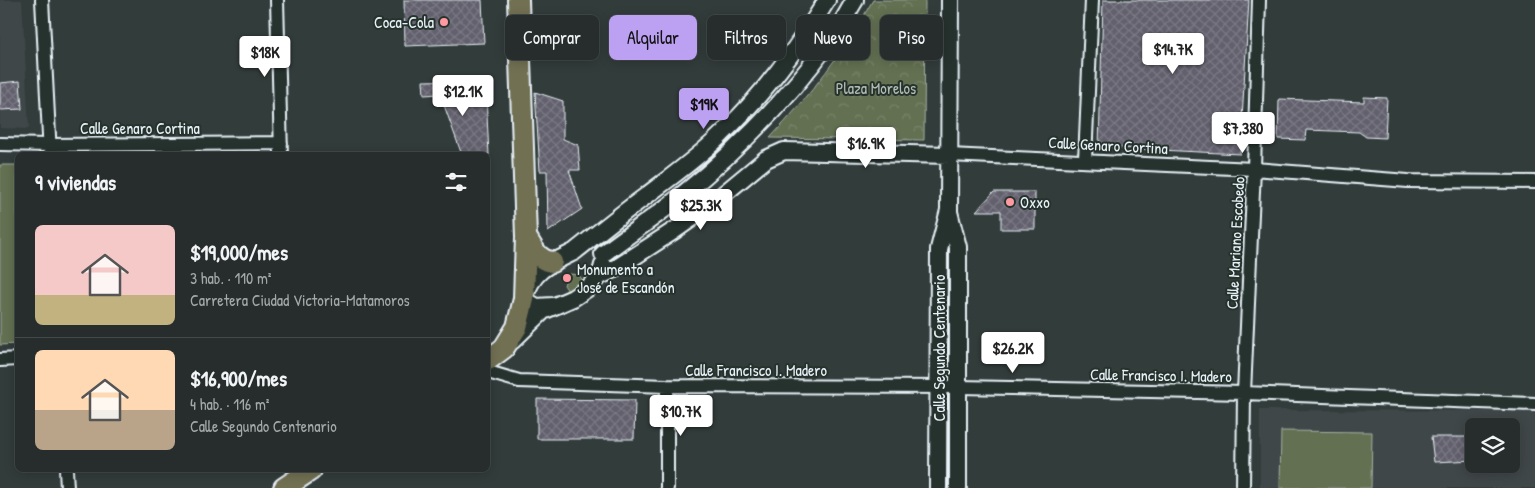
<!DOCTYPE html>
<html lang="es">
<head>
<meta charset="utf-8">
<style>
  :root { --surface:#262d2c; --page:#323938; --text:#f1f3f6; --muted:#a4a8a9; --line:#424948; --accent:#bca0f2 }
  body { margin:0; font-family:"Patrick Hand",sans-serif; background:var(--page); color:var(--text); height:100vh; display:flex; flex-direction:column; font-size:19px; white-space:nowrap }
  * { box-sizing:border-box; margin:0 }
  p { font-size:16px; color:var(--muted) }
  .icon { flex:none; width:28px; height:28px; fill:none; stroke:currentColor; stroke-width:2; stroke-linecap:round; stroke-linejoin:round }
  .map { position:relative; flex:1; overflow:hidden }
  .panel { position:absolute; left:15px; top:152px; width:475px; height:320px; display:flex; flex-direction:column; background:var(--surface); border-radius:8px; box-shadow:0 2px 12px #0003,0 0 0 1px var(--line) }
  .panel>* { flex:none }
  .top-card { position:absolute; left:505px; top:15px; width:475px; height:45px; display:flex; gap:10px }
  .fabs { position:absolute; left:1465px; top:418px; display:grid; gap:10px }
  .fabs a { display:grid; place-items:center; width:55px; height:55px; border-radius:8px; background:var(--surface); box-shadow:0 2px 12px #0003,0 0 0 1px var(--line); font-size:25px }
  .price { position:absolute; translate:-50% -42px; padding:0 11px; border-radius:5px; background:#fff; color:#222; font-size:16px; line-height:32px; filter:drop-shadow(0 1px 2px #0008) }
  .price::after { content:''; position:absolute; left:50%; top:30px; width:15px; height:11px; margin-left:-8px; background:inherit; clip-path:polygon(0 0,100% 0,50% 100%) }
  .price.selected { background:var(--accent); color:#111 }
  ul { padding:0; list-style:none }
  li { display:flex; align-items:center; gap:15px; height:125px; padding:0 20px }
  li+li { border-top:1px solid var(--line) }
  li span { display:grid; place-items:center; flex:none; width:140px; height:100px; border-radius:8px; color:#555 }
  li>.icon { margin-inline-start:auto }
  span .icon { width:60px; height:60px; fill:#fffc; stroke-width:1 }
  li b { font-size:21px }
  h2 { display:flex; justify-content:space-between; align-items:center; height:60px; padding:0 20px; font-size:21px }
  .pill { padding:0 18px; border-radius:8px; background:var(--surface); box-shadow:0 2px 12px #0003,0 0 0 1px var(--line); font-size:18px; line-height:45px }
  .pill.selected { background:var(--accent); color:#111 }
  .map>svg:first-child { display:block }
  .built { fill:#414749; fill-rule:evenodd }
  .green { fill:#637051; stroke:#a6b0a4 }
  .park { fill:url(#park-crowns); stroke:#a6b0a4 }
  .building { fill:url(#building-cross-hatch); stroke:#e8f1f8 }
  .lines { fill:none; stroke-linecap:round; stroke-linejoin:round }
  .minor-casing { stroke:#e8f1f8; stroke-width:16 }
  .tertiary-casing { stroke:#e8f1f8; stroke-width:20 }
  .primary-casing { stroke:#e8f1f8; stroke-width:24 }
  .minor { stroke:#26332d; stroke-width:12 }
  .tertiary { stroke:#26332d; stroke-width:16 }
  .primary { stroke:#716f52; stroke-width:20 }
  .poi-dot { fill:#ff9aa2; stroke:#26332d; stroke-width:2 }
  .labels { text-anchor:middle; stroke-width:4; stroke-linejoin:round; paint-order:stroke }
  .poi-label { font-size:16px; fill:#e8f1f8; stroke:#26332d; text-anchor:start }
  .park-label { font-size:16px; fill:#b3bdb5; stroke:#26332d }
  .street-label { font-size:16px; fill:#e8f1f8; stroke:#26332d }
</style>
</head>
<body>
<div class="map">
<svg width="1535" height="488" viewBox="0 0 1535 488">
  <defs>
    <pattern id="park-crowns" width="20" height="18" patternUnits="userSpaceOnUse" patternTransform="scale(1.25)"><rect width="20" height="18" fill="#637051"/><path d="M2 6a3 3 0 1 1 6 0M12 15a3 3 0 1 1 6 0" fill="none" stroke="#79856b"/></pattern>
    <pattern id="building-cross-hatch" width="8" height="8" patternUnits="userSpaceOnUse" patternTransform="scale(1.25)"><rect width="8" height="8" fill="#63616d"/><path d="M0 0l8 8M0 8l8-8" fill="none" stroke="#797883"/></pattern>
  </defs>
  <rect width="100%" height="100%" fill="#323c3a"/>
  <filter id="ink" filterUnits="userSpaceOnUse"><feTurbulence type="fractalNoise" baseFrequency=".02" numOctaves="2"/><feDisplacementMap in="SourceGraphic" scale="10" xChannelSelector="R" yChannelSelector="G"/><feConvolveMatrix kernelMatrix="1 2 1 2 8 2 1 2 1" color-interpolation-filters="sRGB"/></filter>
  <g filter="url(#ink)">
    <!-- built -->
    <path class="built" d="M0,0h22l7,129 -29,-1z
      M1260,410l275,1v77h-275zM1474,426h37v38h-37z"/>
    <!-- green -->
    <path class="green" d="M0,165h17v179l-17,1z
      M570,274l9,1 5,7 -13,10 -3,-1 -4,-6 2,-6z
      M1281,431l91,1 -1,56h-91z"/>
    <!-- park -->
    <path class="park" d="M873,0h52l-1,140 -154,-2c40,-42 74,-87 103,-138z"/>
    <!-- building -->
    <path class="building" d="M404,0h78l2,43 -79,3z
      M1103,0h146l-9,154 -141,-7z
      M460,80l1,25 25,-10 3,60h-27l-22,-61 -16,1 -1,-14z
      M20,81l2,28 -22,1v-27z
      M535,92l28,9v38l15,6 2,25h-11l13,39 -34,23 -1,-61h-7z
      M1364,97l23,1 -2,40 -19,-1 -7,-5 -53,-2 -1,10 -27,-1 1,-40 85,3z
      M994,192h41v37h-34v-18h-25z
      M537,399l98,1 -1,39h-97z
      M1431,437h43v23l-40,2z"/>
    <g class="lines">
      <!-- minor casing -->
      <g class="minor-casing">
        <path id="minor" d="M42,0l8,155
          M277,0l4,155
          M0,144l49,1 232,-2
          M949,155l305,14 154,12 127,1
          M1085,160l7,-160
          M0,360l18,-1
          M488,372l31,9 148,5 292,1 285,6 291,11
          M66,470l1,18
          M667,488v-102
          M1243,488l1,-95 10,-224 5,-169"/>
      </g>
      <!-- tertiary casing -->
      <g class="tertiary-casing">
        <path id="tertiary" d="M949,212l9,35v241
          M603,254c26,-20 54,-38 79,-59 57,-46 107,-97 149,-156 9,-12 16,-26 24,-39
          M600,276l15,-7 60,-39 33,-23 58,-48 18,-8 165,4
          M553,306l-17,1 -12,-8c8,-29 25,-35 50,-47 24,-19 47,-38 72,-56 26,-20 53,-39 76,-62 42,-40 75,-85 105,-134
          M512,341l31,-30 30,-13 15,-10 12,-12 3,-11
          M938,488l1,-239 10,-39 1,-210"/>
      </g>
      <!-- primary casing -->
      <g class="primary-casing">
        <path id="primary" d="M526,237c7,11 11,23 26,25
          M488,360l16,-12 13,-21 7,-28 2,-62 -8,-237
          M284,488l27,-18"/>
      </g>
      <!-- minor -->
      <use href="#minor" class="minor"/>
      <!-- tertiary -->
      <use href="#tertiary" class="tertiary"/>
      <!-- primary -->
      <use href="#primary" class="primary"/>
    </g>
  </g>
  <!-- markers -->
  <g class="poi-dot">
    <circle cx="444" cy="22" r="5"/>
    <circle cx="1010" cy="202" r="5"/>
    <circle cx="567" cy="278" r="5"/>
  </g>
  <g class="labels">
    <!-- poi labels -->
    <g class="poi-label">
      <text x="434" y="28" text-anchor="end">Coca-Cola</text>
      <text x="1020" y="208">Oxxo</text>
      <text x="577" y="275">Monumento a<tspan x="577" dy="18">José de Escandón</tspan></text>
    </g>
    <!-- park labels -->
    <g class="park-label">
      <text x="876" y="94">Plaza Morelos</text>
    </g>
    <!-- street labels -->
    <g class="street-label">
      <text x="140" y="134">Calle Genaro Cortina</text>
      <text transform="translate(1108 145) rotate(3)" y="6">Calle Genaro Cortina</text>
      <text transform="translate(1235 243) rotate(-87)" y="6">Calle Mariano Escobedo</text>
      <text transform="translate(939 348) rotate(-90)" y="6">Calle Segundo Centenario</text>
      <text x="756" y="376">Calle Francisco I. Madero</text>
      <text transform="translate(1161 375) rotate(1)" y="6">Calle Francisco I. Madero</text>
    </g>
  </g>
</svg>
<div class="fabs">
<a><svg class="icon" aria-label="layers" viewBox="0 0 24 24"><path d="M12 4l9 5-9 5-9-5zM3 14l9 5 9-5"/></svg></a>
</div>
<b class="price" style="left:1173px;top:75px">$14.7K</b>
<b class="price" style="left:265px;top:78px">$18K</b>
<b class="price" style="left:463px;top:117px">$12.1K</b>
<b class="price selected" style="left:704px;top:130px">$19K</b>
<b class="price" style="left:1243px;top:154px">$7,380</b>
<b class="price" style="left:866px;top:169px">$16.9K</b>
<b class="price" style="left:701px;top:231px">$25.3K</b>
<b class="price" style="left:1013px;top:374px">$26.2K</b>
<b class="price" style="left:681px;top:437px">$10.7K</b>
<div class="top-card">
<a class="pill">Comprar</a>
<a class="pill selected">Alquilar</a>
<a class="pill">Filtros</a>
<a class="pill">Nuevo</a>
<a class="pill">Piso</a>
</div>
<section class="panel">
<h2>9 viviendas<svg class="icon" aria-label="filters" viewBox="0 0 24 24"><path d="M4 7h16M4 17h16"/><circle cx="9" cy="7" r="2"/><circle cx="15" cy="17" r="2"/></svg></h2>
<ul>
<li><span style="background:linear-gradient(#f6c9c9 70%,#c2b280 0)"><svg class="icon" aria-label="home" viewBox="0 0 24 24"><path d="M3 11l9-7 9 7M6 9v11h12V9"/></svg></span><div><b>$19,000/mes</b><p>3 hab. · 110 m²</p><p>Carretera Ciudad Victoria-Matamoros</p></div></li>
<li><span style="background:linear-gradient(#ffd9b3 60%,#b9a48a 0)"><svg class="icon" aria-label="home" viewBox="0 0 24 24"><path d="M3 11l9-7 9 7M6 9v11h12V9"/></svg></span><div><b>$16,900/mes</b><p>4 hab. · 116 m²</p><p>Calle Segundo Centenario</p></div></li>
</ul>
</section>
</div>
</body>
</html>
